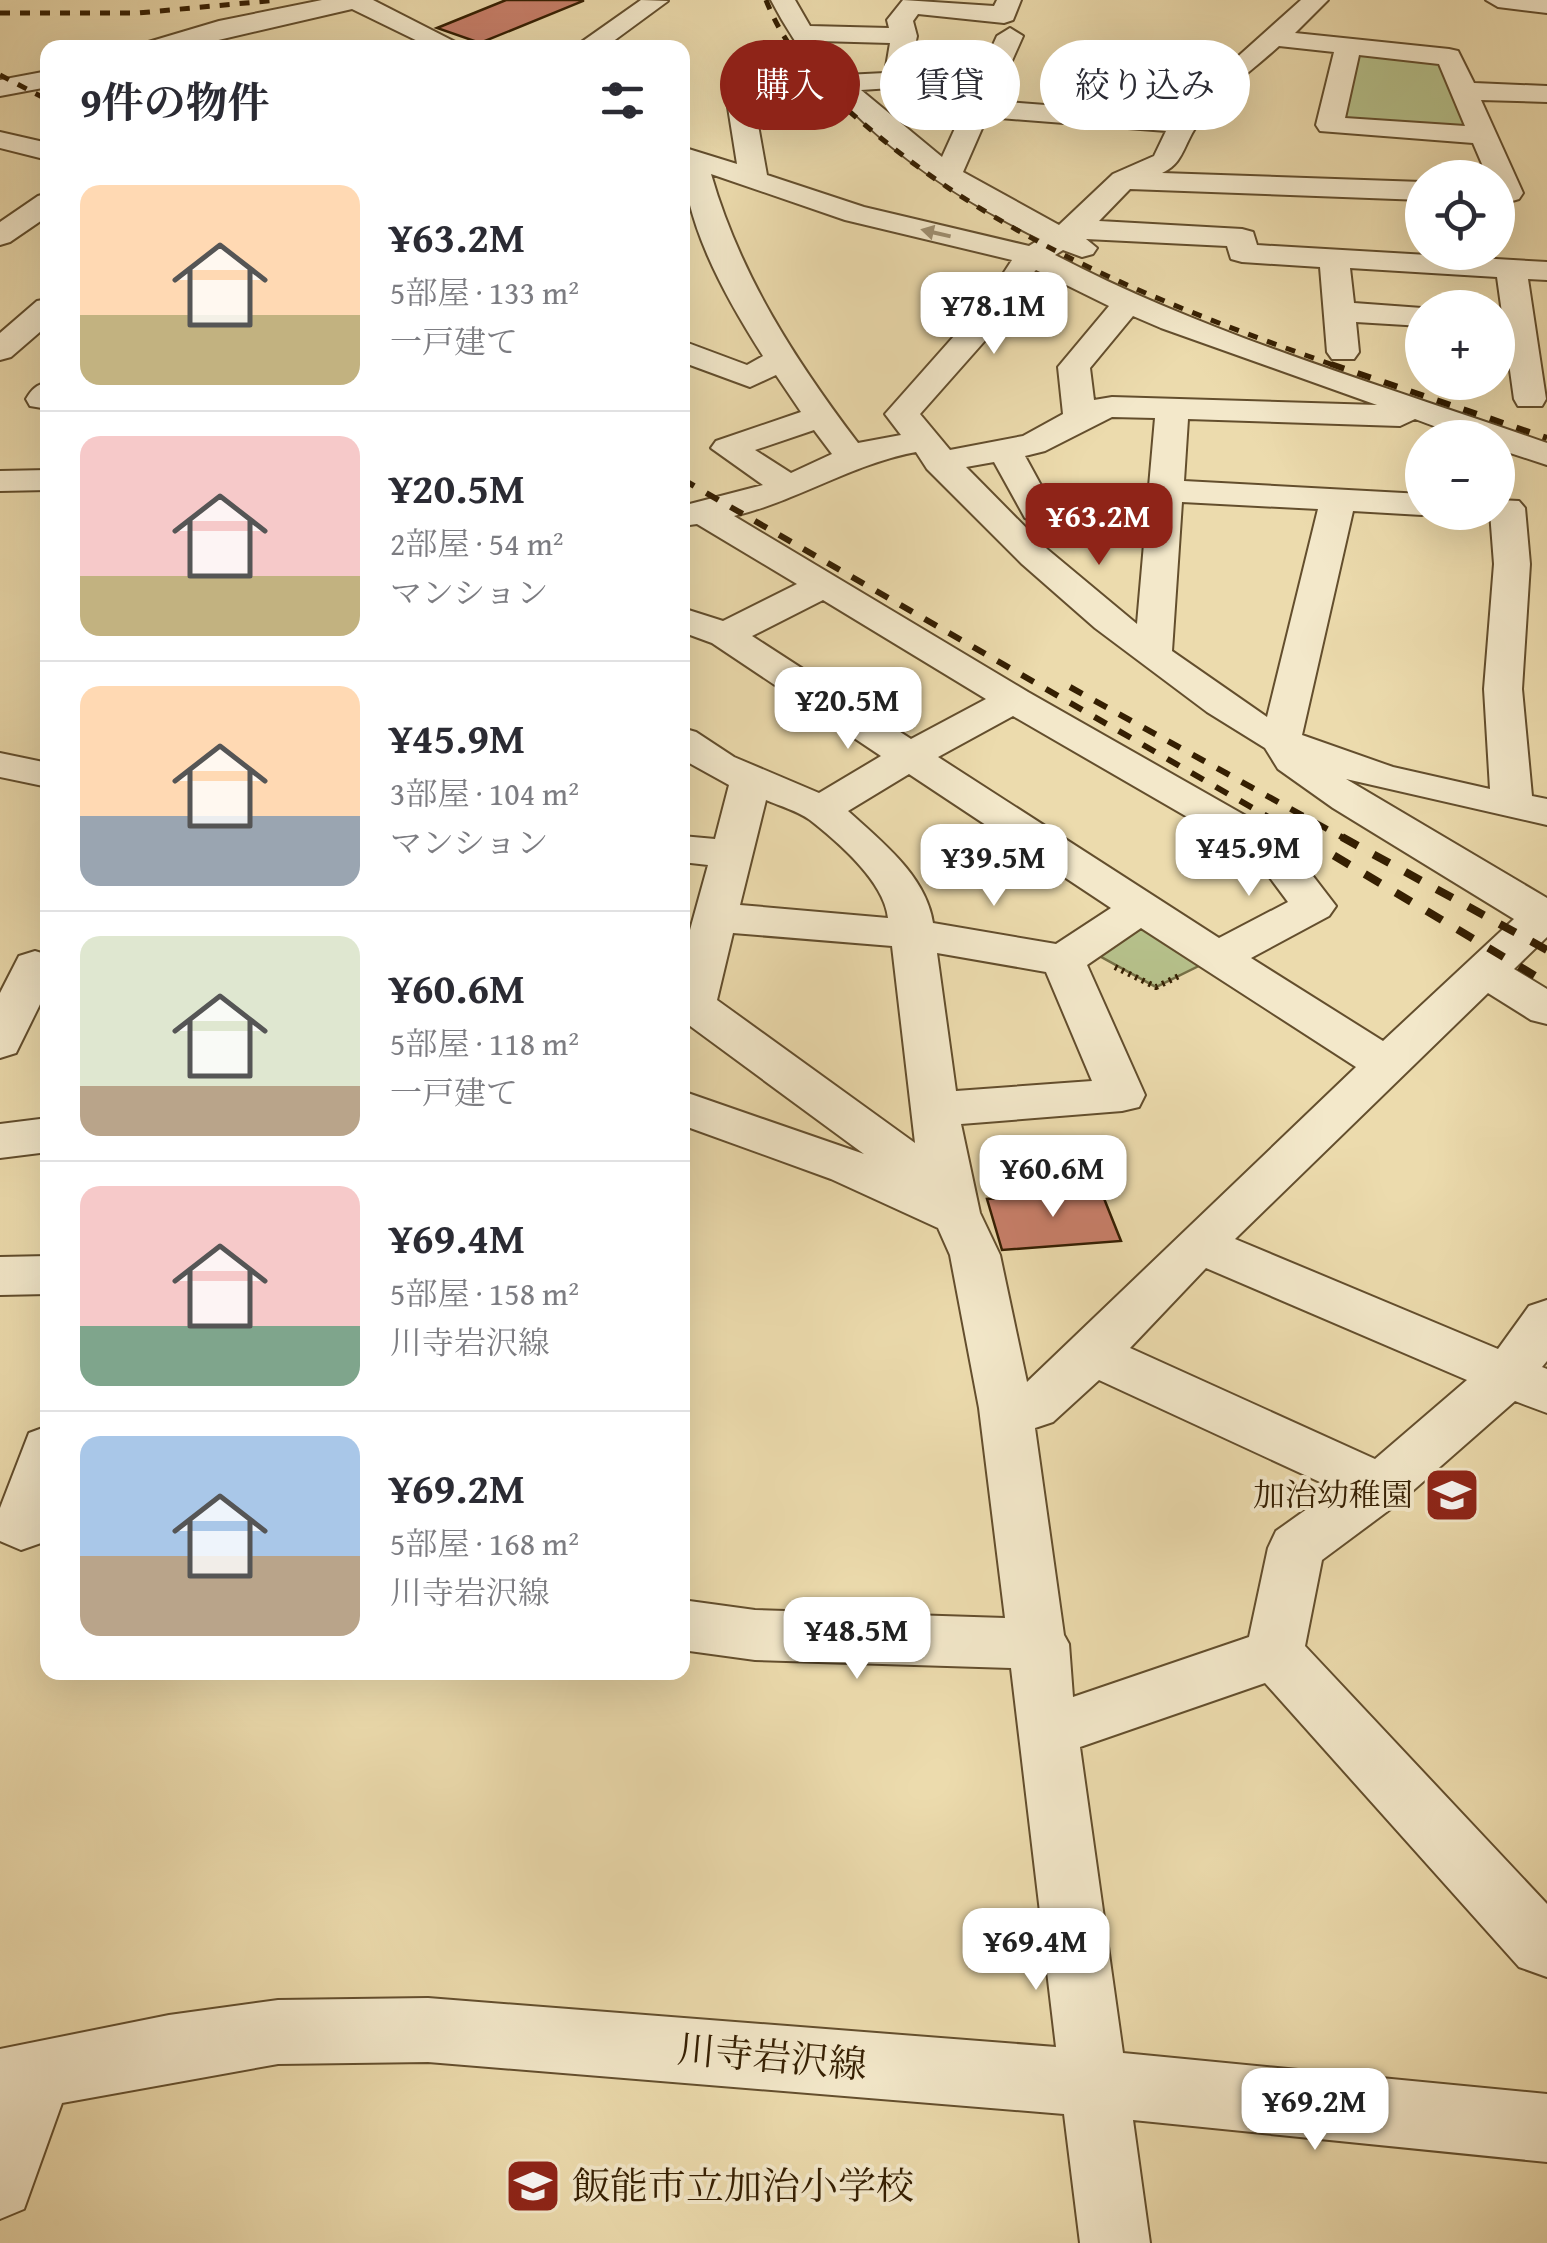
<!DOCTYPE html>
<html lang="ja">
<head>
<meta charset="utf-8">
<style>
  :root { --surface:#fff; --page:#f7f7f7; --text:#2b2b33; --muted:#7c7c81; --line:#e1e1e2; --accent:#8f2418 }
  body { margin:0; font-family:"Gentium Book Plus","Noto Serif JP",serif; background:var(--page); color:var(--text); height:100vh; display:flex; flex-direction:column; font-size:38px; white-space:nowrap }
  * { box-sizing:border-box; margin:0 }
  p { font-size:32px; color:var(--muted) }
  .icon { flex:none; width:55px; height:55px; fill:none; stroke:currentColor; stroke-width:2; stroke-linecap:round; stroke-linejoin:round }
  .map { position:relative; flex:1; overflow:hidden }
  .drawer { position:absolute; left:40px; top:40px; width:650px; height:1640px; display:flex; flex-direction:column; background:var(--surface); border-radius:20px; box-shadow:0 10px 40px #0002 }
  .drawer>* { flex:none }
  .guide { position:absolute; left:720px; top:40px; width:675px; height:90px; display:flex; gap:20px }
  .fabs { position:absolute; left:1405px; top:160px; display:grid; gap:20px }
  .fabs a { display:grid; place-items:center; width:110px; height:110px; border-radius:50%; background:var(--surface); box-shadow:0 10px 40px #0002; font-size:50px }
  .price { position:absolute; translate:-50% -85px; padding:0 22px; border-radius:20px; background:#fff; color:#222; font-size:32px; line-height:65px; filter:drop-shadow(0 2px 5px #0008) }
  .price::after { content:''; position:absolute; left:50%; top:60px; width:30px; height:22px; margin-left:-15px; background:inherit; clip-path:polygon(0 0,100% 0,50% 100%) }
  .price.active { background:var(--accent); color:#fff }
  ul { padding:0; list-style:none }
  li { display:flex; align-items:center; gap:30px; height:250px; padding:0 40px }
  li+li { border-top:2px solid var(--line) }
  li span { display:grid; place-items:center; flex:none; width:280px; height:200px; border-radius:20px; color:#555 }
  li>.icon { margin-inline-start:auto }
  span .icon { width:120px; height:120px; fill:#fffc; stroke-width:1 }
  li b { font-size:42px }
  h2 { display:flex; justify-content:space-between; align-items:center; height:120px; padding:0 40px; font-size:42px }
  .tag { padding:0 35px; border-radius:45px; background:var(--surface); box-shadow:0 10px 40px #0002; font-size:35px; line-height:90px }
  .tag.active { background:var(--accent); color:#fff }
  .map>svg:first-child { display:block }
  .green { fill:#b6c18b; stroke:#767046; stroke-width:2.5 }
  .building { fill:#c87f6a; stroke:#351f02; stroke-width:2.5 }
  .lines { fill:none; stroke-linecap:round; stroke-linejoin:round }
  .minor-casing { stroke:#634e2d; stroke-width:4 }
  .path { stroke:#351f02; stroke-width:6; stroke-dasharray:2.5 5; stroke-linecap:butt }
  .minor { fill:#f3e8ca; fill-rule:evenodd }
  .rail-far2 { stroke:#351f02; stroke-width:5; stroke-dasharray:10 10; stroke-linecap:butt }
  .rail-far1 { stroke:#351f02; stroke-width:6; stroke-dasharray:14 14; stroke-linecap:butt }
  .rail { stroke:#351f02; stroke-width:8; stroke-dasharray:18 18; stroke-linecap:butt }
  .oneway { fill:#9e8e70 }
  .labels { text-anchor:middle; stroke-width:8; stroke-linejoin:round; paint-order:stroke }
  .poi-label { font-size:32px; fill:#351f02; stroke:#f3e8ca; text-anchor:end }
  .near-street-label { font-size:38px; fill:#351f02; stroke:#f3e8ca }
  .near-poi-label { font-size:38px; fill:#351f02; stroke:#f3e8ca; text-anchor:start }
</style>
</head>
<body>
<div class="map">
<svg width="1547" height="2243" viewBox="0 0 1547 2243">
  <rect width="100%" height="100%" fill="#ecdbad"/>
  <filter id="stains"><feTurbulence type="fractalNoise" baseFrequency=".002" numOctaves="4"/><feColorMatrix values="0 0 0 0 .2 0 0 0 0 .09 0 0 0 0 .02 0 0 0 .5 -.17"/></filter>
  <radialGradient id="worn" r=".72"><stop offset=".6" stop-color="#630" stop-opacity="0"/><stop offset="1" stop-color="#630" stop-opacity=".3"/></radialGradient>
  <!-- green -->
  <path class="green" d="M1348,46l101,11 35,78 -154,-10z
    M1141,908l78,48 -63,31 -71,-39z"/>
  <!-- building -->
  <path class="building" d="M506,0h77v1l-103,42 -43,-15z
    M1101,1191l20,50 -119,9 -15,-51z"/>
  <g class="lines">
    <!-- minor casing -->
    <g class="minor-casing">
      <path id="minor" d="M322,0h51l94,48h-35l-80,-39 -168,39h-43l4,-5 74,-22z
        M641,0l27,1 -64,47h-31z
        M771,0h24l15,26 79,2 -2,-8 16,-20 91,6 3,-6h24l-8,20 -9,3 -86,-9 -5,7 4,15 -11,51 -45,3 81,67 55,-121 13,-8 13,8 -29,65 182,14 31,-32 -128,-10 -13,-8 13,-8 145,12 77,-69h27l-33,33 154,16 9,2 16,32 73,3v16l-66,-2 42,93 -4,6 -10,3 -11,-5v-19h-10l-15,-35 -153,-12 -4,-6 18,-73 -55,-6c-27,25 -66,51 -85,84 -11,18 -12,34 -32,43l260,9v18l-292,-11 -31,32 143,8 11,3 4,13 290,17v18l-19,-1 18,120 -4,7h-24l-4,-7 -17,-122 -147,-9 4,35 68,5v18l-66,-4 3,30 -5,7h-22l-5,-7 -7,-85 -78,-5 -11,-3 -4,-13 -141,-7 11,9 -4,6 -11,3 -19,-7 -8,5c155,81 327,130 492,188v22l-49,-16v-11h-32l-51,-19 -15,7 -212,-7 -4,62 238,13v18h8l-8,3 -69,-4 -51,224 91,32 97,22 -6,-100 10,-125 -4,-52h8v-12l21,1 6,7 5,56 -8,125 10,107 15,3v26l-201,-46 201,119v39l-33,32 33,20v35l-16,-4 -43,-27 -253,246 263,110 31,-43 18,-6v61l-5,6 5,2v44l-32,-12 -115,101 -78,58 -17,86 242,258v73l-28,-10 -254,-284 -185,64 43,306 424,41v68l-414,-42 17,123h-70l-16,-129 -636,-52 -150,2 -216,39 -38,106 -24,10v-170l169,-34 109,-15 150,-2 628,49 -45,-379 -256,-8 -73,-10v-50l73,10 250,8 -26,-210 -29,-153 -12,-27 -107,-49 -149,-54v-34l182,63 -182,-134v-61l26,-94 -26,-3v-26l33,3 14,-54 -47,-26v-31l14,4 38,25 85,36 62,-37 -169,-113 -30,-11v-24l41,13 74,-37 -100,-60 -15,2v-20l81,-21 -52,-37 5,-7 85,-29 -25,-37 -26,12 -68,-25v-17l6,-2 59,22 16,-9c-39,-61 -81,-136 -81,-209l55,17 -13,-82c10,-13 32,-15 45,-28h18l4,6 -17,18 -23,8 16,89 97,32 165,39 11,-7c-115,-57 -210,-126 -269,-239zM819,41l71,2 -5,30 -40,2zM1359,55l80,9 26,62 -120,-8zM987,117l179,14 -12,25 -41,18 -54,51 -96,-53zM711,174l134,46 167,40 -26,40 -101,114 16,21 -43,8c-63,-83 -118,-168 -147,-269zM1036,270l73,36 -51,61 5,47 -40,22 -73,14 -30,-36 92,-104 14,-29zM1133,316l28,12 216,77 -265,-8 -18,3 -4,-32zM1112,417l43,1 -18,206 -90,-75 -81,-82 28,-5 31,56 12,4 12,-4 6,-7 -30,-55 20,-5zM814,430l18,24 -41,19 -36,-23zM916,452l11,17 95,95 73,64 112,84 58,36 13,21 55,39 181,111 -131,122 -132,-83 78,-42 7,-10 -53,-69 -255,-145 -294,-176c63,-15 118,-52 182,-64zM1182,502l136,7 -51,208 -95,-66zM823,600l163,99 -75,40 -159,-103zM1013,716l240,139 35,47 -69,36 -281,-181zM909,774l202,134 -55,36 -123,-21c-7,-47 -51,-81 -85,-112zM766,800c14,6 32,11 44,20 28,22 74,61 78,98l-148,-13zM1141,928l215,139 -329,315 -27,-127 -20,-42 -19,-89 161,-13 17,-4 6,-12 -58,-130zM733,933l159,13 23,197 -198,-143zM937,953l109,19 46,109 -136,10zM1206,1268l261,112 -92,79 -245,-111zM1099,1380l236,109 -59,42 -8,17 -19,89 -176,60 -4,-53 -5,-9 -29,-207 18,-6z
        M1486,0h61v13l-49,-6z
        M48,71v16l-48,9v-16z
        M0,132l48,11v17l-48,-12z
        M48,193v23l-38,26 -10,3v-23l38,-26z
        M48,299v26l-37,32 -11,3v-27l37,-32z
        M48,382v27l-18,-3 -4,-7c6,-10 10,-14 22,-17z
        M48,470v20l-48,1v-20z
        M0,753l48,10v24l-48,-10z
        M35,951l13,4v33l-32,65 -16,5v-65l19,-37z
        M48,1118v34l-48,6v-34z
        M48,1256v38l-48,1v-38z
        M48,1426v104l-7,13 -20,7 -21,-9v-33l29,-75z"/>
    </g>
    <!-- path -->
    <path class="path" d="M1115,967l41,20 25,-12"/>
    <!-- minor -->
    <use href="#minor" class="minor"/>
    <!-- rail-far2 -->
    <path class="rail-far2" d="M766,0c23,59 68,100 116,139 134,109 295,171 457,228
      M0,13h138l140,-13
      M0,75l48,25"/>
    <!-- rail-far1 -->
    <path class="rail-far1" d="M1331,364l216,74
      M682,479l626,361
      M1070,687l277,153"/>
    <!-- rail -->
    <path class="rail" d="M1303,837l244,146
      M1342,837l205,113"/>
  </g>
  <!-- one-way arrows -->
  <defs><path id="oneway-solid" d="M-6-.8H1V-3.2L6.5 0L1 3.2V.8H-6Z" transform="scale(2.5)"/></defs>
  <use class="oneway" href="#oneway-solid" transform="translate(936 233) rotate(-167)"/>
  <!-- icons -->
  <defs>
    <g id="school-square" transform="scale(2.875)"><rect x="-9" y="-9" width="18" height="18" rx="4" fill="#8f2418" stroke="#f3e8ca"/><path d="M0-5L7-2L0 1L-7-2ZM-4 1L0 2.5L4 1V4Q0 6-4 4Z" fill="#fff"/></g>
  </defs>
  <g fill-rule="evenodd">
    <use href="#school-square" x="1452" y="1495"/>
    <use href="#school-square" x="533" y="2186"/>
  </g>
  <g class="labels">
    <!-- poi labels -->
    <g class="poi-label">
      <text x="1413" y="1506">加治幼稚園</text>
    </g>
    <!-- near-street labels -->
    <g class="near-street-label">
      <text transform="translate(772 2057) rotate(5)" y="13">川寺岩沢線</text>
    </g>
    <!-- near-poi labels -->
    <g class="near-poi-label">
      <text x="572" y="2199">飯能市立加治小学校</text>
    </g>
  </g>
  <rect width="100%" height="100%" filter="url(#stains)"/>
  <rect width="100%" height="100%" fill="url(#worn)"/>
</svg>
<div class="fabs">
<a><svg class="icon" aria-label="locate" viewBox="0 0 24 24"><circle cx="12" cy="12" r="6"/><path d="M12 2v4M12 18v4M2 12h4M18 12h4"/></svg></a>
<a>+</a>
<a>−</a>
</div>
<b class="price" style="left:994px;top:357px">¥78.1M</b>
<b class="price active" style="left:1099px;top:568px">¥63.2M</b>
<b class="price" style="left:848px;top:752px">¥20.5M</b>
<b class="price" style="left:1249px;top:899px">¥45.9M</b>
<b class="price" style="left:994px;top:909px">¥39.5M</b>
<b class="price" style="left:1053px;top:1220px">¥60.6M</b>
<b class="price" style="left:857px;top:1682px">¥48.5M</b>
<b class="price" style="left:1036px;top:1993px">¥69.4M</b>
<b class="price" style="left:1315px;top:2153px">¥69.2M</b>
<div class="guide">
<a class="tag active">購入</a>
<a class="tag">賃貸</a>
<a class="tag">絞り込み</a>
</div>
<section class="drawer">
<h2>9件の物件<svg class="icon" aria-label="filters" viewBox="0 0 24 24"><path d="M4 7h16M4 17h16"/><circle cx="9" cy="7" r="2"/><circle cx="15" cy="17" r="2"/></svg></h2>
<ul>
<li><span style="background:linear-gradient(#ffd9b3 65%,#c2b280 0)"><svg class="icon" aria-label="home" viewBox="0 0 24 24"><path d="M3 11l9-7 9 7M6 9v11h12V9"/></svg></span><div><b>¥63.2M</b><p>5部屋 · 133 m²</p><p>一戸建て</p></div></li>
<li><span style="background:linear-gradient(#f6c9c9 70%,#c2b280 0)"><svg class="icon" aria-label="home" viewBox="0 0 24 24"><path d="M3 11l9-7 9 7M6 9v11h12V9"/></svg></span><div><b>¥20.5M</b><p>2部屋 · 54 m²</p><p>マンション</p></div></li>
<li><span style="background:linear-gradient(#ffd9b3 65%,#9aa5b1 0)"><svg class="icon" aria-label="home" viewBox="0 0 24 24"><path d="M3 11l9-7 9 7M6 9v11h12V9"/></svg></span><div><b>¥45.9M</b><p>3部屋 · 104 m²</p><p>マンション</p></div></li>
<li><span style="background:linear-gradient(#dfe7d0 75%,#b9a48a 0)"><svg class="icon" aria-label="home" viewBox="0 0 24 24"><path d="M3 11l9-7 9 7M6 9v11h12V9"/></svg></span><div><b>¥60.6M</b><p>5部屋 · 118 m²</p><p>一戸建て</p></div></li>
<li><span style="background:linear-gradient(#f6c9c9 70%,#7fa58c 0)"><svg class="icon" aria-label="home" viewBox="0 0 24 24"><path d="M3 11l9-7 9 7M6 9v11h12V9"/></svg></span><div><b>¥69.4M</b><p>5部屋 · 158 m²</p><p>川寺岩沢線</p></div></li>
<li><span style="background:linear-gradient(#a9c7e8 60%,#b9a48a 0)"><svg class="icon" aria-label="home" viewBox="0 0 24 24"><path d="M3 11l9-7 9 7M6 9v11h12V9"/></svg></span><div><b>¥69.2M</b><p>5部屋 · 168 m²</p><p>川寺岩沢線</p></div></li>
</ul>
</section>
</div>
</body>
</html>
